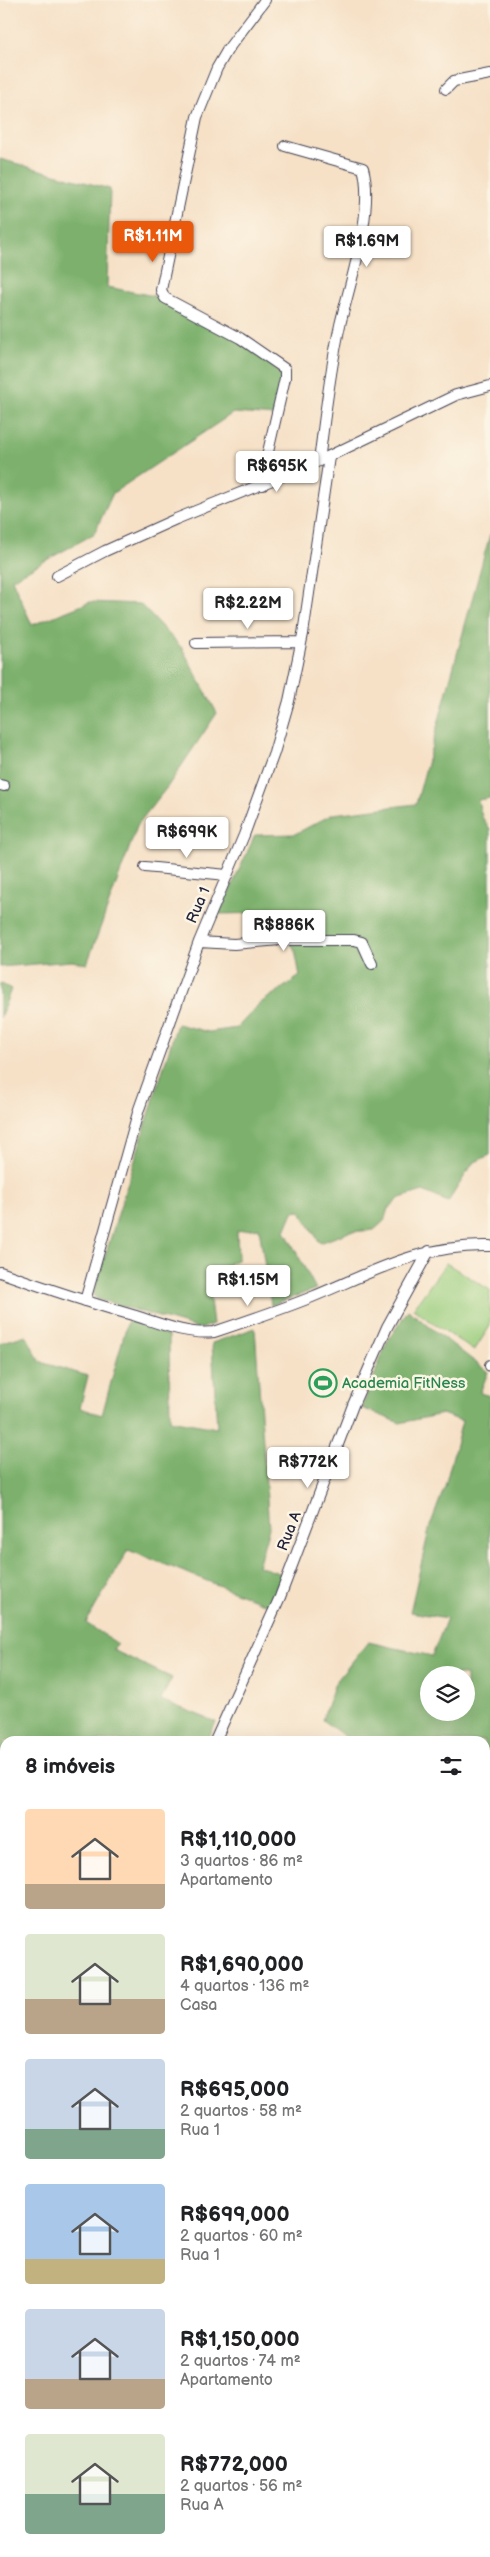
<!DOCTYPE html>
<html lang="pt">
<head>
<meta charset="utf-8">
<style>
  :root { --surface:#fff; --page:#f6f6f6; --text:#202124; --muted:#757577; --accent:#ea580c }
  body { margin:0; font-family:"Balsamiq Sans",sans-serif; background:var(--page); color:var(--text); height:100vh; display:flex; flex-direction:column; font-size:19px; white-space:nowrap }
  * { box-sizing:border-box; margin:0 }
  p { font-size:16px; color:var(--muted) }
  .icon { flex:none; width:28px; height:28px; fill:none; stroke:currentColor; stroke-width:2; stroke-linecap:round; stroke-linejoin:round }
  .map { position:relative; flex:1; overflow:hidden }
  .side { position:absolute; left:0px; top:1736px; width:490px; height:821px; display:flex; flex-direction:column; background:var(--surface); border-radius:15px 15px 0 0; box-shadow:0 5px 20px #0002 }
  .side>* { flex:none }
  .fabs { position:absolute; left:420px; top:1666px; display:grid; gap:10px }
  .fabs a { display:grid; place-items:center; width:55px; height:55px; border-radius:50%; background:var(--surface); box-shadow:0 5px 20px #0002; font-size:25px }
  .price { position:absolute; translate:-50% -42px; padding:0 11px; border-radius:5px; background:#fff; color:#222; font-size:16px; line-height:32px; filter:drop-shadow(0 1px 2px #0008) }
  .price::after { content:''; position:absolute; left:50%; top:30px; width:15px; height:11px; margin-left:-8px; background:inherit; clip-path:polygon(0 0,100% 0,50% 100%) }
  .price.current { background:var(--accent); color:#fff }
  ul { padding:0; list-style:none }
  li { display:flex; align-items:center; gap:15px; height:125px; padding:0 25px }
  li span { display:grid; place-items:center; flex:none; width:140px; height:100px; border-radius:5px; color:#555 }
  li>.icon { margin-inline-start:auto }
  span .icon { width:60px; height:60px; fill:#fffc; stroke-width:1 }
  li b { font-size:21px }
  h2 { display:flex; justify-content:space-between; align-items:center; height:60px; padding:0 25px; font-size:21px }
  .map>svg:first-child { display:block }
  .industrial { fill:#d1bdc9 }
  .green { fill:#9acd7d; stroke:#5e785c }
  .forest { fill:#7bb06c; stroke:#4e6954; fill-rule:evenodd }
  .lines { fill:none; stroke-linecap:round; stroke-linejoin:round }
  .street-casing { stroke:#423f50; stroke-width:12 }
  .highway-casing { stroke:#423f50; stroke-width:21 }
  .street { stroke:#fff; stroke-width:10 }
  .highway { stroke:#f6be87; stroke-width:19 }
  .labels { text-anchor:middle; stroke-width:5; stroke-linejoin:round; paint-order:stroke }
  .street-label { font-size:15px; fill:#22223b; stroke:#fcf5e5 }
  .leisure-label { font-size:15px; fill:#27864d; stroke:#fcf5e5; text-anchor:start }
</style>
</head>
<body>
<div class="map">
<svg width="490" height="2557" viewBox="0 0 490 2557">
  <rect width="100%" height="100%" fill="#fcf5e5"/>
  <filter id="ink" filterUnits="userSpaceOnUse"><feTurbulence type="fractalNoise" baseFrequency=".02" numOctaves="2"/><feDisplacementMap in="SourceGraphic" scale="10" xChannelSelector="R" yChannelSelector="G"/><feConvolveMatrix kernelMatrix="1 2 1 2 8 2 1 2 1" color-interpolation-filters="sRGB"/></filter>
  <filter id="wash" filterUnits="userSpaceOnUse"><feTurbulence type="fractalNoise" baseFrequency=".0096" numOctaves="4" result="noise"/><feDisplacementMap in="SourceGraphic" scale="20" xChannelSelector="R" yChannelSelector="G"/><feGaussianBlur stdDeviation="1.12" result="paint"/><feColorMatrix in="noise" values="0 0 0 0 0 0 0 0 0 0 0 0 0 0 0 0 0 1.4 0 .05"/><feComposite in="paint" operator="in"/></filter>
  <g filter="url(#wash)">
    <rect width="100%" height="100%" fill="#f6e1c7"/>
    <!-- industrial -->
    <path class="industrial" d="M490,1524v1033h-490v-757l5,2v750h480v-811l-56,-29h37v-37z"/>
    <!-- green -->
    <path class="green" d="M446,1263l44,27v36l-16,25 -61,-42z
      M5,2376v60l-5,-3v-53z
      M0,2501l5,2v41l-4,13z"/>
    <!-- forest -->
    <path class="forest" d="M0,159l110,30 -3,98 58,11 75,40 45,40 -9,38 -43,-3 -120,80 -19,41 -82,45 20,46 58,-23 50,2 42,44 35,65 -49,73 -30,38 -51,140 -15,-3 -72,6z
      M490,534v264l-12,2 4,17 8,12v326l-17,8 -25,39 -25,-11 -23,7 -12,11 -4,12 -10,9 -25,2 -29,11 -20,-32 -7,1 -8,19 31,58 -45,16 -12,-77 -22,3 1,28 -31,17 6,48 -13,5 -103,-30 -4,-4 84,-271 32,8 28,-4 22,-24 41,-28 -5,-26 -23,-37 -53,1 36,-79 40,-1 38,-20 83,-10z
      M0,983l11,6 -11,29z
      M408,1310l80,62 -8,21 10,3v480l-5,-1v-134h-140l1,-4 -24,-17 13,-37 33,-41 64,14 15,-38 -37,-6 20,-86 15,-40 17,-65 -20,-7 -42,9 -38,-15 25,-66zM429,1675h37v37h-37z
      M128,1320l41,16 1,84 47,8 -5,-85 43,-15 14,200 -11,38 24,8 -11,32 -143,-56 -42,73 32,21 -5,6 59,28 -11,22 55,22 -9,19h-130l-10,-5 -3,5h-59v65l-5,1v-464l26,-8 14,27 48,14 -8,32 22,7z"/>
  </g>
  <g filter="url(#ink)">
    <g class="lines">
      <!-- street casing -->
      <g class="street-casing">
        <path id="street" d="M446,89l8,-8 36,-7
          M285,146l78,22c12,42 -13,114 -23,157 -10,45 -15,91 -21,136
          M263,485l2,-20 20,-87v-9l-45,-31 -75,-40 -4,-8 36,-173 20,-49 11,-19 37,-49
          M57,576l48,-25 71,-32 143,-58 137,-66 34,-9
          M196,643l105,-1
          M0,785l4,1
          M145,867l82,8
          M199,942l35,2 46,-4h74l8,2 10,22
          M0,1272c45,16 90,31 136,44 25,8 52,19 78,16 33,-11 66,-22 98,-35 61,-25 109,-53 178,-51
          M85,1301l54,-192 60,-167 45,-107 30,-82 15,-52 14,-67 26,-177
          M490,1365v1
          M215,1741l65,-144 73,-192 34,-78 42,-76
          M0,1804l5,1
          M0,2337l5,-15
          M485,2481l5,2
          M485,2510l5,-16
          M470,2557l1,-5"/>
      </g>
      <!-- highway casing -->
      <g class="highway-casing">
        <path id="highway" d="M485,2104l5,-15
          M332,2557l2,-5"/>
      </g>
      <!-- street -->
      <use href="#street" class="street"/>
      <!-- highway -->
      <use href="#highway" class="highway"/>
    </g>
  </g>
  <!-- icons -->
  <defs>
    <g id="stadium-ring" transform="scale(1.4375)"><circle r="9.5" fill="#fcf5e5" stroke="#2e9e5b" stroke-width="1.5"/><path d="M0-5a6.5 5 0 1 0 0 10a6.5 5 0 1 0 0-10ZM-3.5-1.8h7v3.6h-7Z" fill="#2e9e5b"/></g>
  </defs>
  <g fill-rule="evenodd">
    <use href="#stadium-ring" x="323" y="1383"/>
  </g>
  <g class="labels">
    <!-- street labels -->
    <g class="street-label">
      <text transform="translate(198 905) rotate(-67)" y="5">Rua 1</text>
      <text transform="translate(289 1531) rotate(-69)" y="5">Rua A</text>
    </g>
    <!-- leisure labels -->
    <g class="leisure-label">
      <text x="342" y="1388">Academia FitNess</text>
    </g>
  </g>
</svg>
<div class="fabs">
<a><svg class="icon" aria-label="layers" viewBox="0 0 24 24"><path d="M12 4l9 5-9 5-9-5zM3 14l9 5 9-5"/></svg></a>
</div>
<b class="price current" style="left:153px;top:263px">R$1.11M</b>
<b class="price" style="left:367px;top:268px">R$1.69M</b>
<b class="price" style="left:277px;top:493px">R$695K</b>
<b class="price" style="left:248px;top:630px">R$2.22M</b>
<b class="price" style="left:187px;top:859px">R$699K</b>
<b class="price" style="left:284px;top:952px">R$886K</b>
<b class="price" style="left:248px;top:1307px">R$1.15M</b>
<b class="price" style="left:308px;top:1489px">R$772K</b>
<section class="side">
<h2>8 imóveis<svg class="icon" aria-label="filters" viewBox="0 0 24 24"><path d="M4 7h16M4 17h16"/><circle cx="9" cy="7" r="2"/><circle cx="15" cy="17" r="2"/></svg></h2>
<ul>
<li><span style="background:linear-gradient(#ffd9b3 75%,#b9a48a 0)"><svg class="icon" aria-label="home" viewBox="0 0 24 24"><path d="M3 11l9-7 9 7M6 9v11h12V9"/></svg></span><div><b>R$1,110,000</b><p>3 quartos · 86 m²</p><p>Apartamento</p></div></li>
<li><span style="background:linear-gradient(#dfe7d0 65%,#b9a48a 0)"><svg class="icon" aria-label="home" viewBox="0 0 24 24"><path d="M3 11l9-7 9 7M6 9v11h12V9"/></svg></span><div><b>R$1,690,000</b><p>4 quartos · 136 m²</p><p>Casa</p></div></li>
<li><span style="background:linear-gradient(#c9d6e8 70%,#7fa58c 0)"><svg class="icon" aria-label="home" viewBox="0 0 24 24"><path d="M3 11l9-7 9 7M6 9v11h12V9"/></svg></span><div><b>R$695,000</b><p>2 quartos · 58 m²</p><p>Rua 1</p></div></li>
<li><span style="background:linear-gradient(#a9c7e8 75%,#c2b280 0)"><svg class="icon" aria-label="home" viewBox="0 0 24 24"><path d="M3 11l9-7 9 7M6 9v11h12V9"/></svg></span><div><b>R$699,000</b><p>2 quartos · 60 m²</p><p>Rua 1</p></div></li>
<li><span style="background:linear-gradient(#c9d6e8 70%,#b9a48a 0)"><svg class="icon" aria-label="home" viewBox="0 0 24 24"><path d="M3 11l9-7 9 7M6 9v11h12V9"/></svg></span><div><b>R$1,150,000</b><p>2 quartos · 74 m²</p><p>Apartamento</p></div></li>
<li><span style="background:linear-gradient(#dfe7d0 60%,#7fa58c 0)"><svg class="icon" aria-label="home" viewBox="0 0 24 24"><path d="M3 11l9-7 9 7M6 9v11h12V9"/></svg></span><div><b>R$772,000</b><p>2 quartos · 56 m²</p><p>Rua A</p></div></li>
</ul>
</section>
</div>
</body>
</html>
